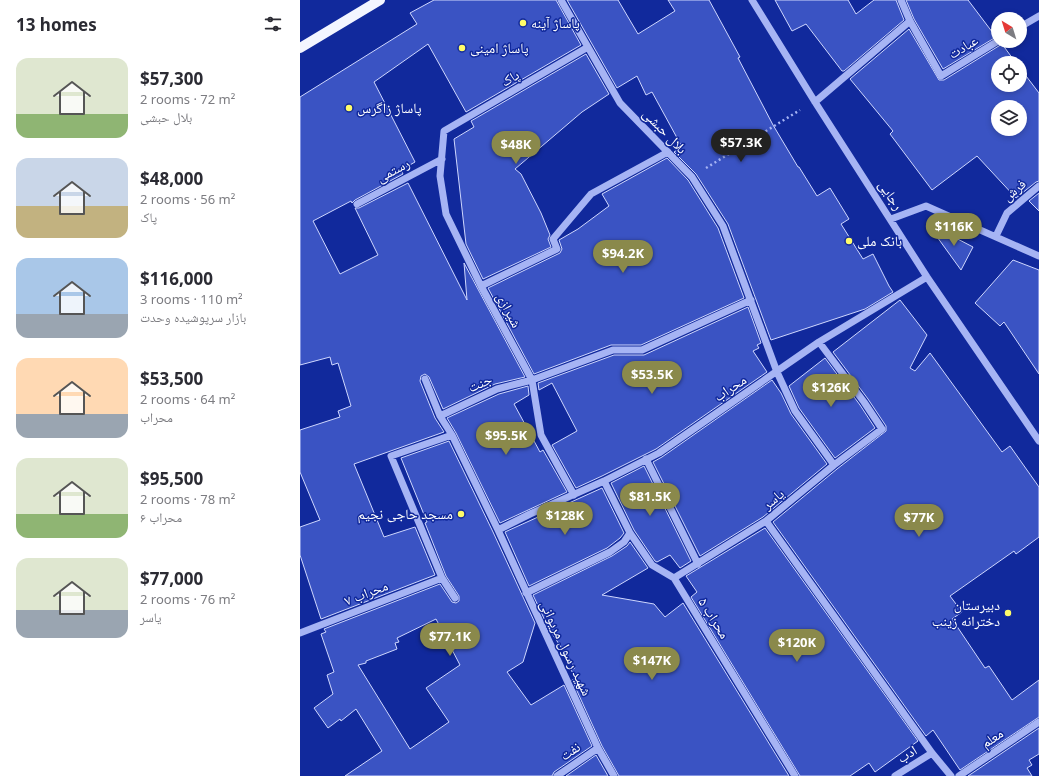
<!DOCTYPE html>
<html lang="en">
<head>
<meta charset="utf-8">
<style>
  :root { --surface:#fff; --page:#f7f7f7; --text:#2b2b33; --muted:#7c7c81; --accent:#8a894b }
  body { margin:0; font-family:"Noto Sans","Noto Naskh Arabic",sans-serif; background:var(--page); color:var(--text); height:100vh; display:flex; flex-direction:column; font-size:15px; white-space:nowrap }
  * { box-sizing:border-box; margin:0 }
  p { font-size:13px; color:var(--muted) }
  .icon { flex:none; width:22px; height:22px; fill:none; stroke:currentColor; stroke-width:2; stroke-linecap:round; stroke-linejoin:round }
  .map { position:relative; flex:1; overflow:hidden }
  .details { display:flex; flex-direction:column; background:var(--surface); width:300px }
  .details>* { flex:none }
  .needle { width:26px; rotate:322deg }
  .buttons { position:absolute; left:691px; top:12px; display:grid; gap:8px }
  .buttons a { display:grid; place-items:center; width:36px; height:36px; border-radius:50%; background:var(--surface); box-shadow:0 2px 6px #0003; font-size:20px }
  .price { position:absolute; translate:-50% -34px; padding:0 9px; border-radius:14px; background:var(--accent); color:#fff; font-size:13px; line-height:26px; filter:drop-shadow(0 1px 2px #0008) }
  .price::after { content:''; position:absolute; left:50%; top:24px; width:12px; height:9px; margin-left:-6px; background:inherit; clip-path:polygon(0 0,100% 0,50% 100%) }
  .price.selected { background:#222; color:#fff }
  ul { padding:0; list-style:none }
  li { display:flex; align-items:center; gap:12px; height:100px; padding:0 16px }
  li span { display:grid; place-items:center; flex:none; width:112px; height:80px; border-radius:12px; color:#555 }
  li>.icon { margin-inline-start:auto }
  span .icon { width:48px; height:48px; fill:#fffc; stroke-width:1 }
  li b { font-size:17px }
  h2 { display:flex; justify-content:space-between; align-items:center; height:48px; padding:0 16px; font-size:17px }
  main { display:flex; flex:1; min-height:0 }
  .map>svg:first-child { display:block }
  .building { fill:#3a53c3; stroke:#cfd7fe; fill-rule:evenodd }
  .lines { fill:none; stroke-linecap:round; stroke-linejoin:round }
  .path { stroke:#a6b4f4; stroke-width:2.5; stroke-dasharray:2 3; stroke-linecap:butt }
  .minor { stroke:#a6b4f4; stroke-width:7 }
  .major { stroke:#f3f5ff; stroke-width:10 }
  .poi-dot { fill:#fffc69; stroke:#11299c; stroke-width:1.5 }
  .labels { text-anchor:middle; stroke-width:3; stroke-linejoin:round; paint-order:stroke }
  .poi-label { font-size:14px; fill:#fff; stroke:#11299c; text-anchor:start }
  .street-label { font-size:14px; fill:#fff; stroke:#11299c }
</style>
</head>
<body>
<main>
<section class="details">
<h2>13 homes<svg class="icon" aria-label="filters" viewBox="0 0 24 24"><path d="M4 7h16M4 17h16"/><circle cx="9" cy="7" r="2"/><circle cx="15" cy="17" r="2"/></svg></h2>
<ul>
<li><span style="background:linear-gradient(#dfe7d0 70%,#8fb573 0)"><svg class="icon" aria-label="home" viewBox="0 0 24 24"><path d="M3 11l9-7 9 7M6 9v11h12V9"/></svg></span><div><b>$57,300</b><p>2 rooms · 72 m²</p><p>بلال حبشی</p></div></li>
<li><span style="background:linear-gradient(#c9d6e8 60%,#c2b280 0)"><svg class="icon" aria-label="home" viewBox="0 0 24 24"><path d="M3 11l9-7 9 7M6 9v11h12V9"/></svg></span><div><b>$48,000</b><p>2 rooms · 56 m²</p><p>پاک</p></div></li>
<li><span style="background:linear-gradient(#a9c7e8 70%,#9aa5b1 0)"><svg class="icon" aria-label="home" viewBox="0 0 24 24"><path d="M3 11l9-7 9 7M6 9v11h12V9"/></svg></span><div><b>$116,000</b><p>3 rooms · 110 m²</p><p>بازار سرپوشیده وحدت</p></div></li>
<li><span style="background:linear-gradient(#ffd9b3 70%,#9aa5b1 0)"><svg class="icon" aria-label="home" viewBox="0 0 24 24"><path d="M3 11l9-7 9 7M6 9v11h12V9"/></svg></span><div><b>$53,500</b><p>2 rooms · 64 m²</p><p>محراب</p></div></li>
<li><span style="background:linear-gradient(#dfe7d0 70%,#8fb573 0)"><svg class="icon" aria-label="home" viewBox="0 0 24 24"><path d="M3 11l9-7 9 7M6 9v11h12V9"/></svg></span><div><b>$95,500</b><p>2 rooms · 78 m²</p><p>محراب ۶</p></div></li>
<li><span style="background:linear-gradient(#dfe7d0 65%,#9aa5b1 0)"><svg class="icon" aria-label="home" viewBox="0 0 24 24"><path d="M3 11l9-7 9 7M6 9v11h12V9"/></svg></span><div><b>$77,000</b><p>2 rooms · 76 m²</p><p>یاسر</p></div></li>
</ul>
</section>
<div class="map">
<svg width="739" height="776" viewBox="0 0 739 776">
  <rect width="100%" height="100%" fill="#11299c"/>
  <!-- building -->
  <path class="building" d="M134,0h122l25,45 -115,67 -38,-68 -54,38 41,80 -14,8 2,4 -48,26 -3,3 -1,-2 -38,20 27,53 38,-19 -23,-47h4l49,-25 59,117 -3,-37 61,114 -30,7 -52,25 -14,-32 -4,-3 -4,2 -1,5 15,37 9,14 -90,32 30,73 31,-10 20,48 -114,44 -21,-64v-28l20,-7 -20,-48v-42l40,-13 -2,-6 13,-5 -13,-43 -6,2 -2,-8 -30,8v-268l117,-73 -7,-11z
    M267,0h51l20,34 37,-23 -7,-11h41l31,57 -2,1 35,67 25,42h1l18,29 13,-8 19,31 -8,5 22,35 10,-5 16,32 4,6 -28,17 -94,31 -43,-116 -32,-50 -22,-22 8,-5 -30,-55 -6,3 -9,-19 -20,12z
    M475,0h73l8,14 18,-14h22l8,20 -60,51h-2l-36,-47 -14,7z
    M606,0h62l28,37 -53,32 -29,-50z
    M609,29l30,51h5l58,-36 14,19h-18v22h22v-17l19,25v88l-3,1 -20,16 -39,-42 -45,34 -42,-56 3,-3 -43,-52zM698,107h22v22h-22z
    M286,54l23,40 -27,18 -67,57 6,5 20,39 9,22 -2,4 3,8 -68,32 -17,-35 -12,-105 20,-12 -3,-6z
    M367,158l21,22 30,48 26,70 -103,47h-30l-77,29 -46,-86 72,-35 2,-4 -3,-9 19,-11 31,-23 -7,-12z
    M739,193v18l-10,-10z
    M627,223l46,24 -12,23z
    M713,260l26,10v104l-35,-52 -4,4 -25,-23z
    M600,300l27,35 -17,33 5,3 15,-18 72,99 8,-6 29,41v50l-23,17 -2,-3 -64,45 12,16 -10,7 33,49 4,-2 23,34 27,-20v37l-79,53 -27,-40 -7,6 -153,-214 64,-53 49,-38v-5l-18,-27 -35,-47z
    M448,307l13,36 -4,2 2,3 -6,3 14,21 -111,77 -54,27 -26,12 -24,-43 25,-14 -25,-48 -13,7 -1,-7 76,-28h30z
    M525,358l35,47 15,23 -40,30 -36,-50 -10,-22z
    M472,380l9,13 10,21 36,50 -64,53 -63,39 -47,-94 9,-5z
    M228,386l1,9 -15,9 26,48 3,-2 24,42 -67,31 -44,-90 -9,-15 52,-24z
    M149,441l44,91 42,91 -12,39 -16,10 24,33 33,-20 28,61 -38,26 -2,4h-207l37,-25 -26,-42 -15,12 -1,-2 -12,9 -14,-20 19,-14 -6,-19 7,-3 -13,-38 5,-2 -2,-3 116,-45 12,18 4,1 3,-2v-5l-13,-20 -21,-53 2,-1 -26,-64zM136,619l24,46 -34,23 23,34 -39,27 -52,-84 8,-2v-2l31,-12 -2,-6 4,-1 -2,-4z
    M344,466l47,95 -11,7 -10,-13 -13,7 -2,-1 -21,-31 -23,-47z
    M302,488l22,45 -4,5 -13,10 -78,38 -24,-54z
    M465,528l153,213 -43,31 -6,-9 -19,13h-50l-109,-179 6,-5 -11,-16z
    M330,542l18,26 -46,27 52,9 11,13 18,-14 106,173h-170l-17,-30 -30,-66 4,-2 -5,-8 4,-2 -26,-39 -16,-34 79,-39 15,-10z
    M739,728v26l-10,6 3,5 -5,3 5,8h-64z
    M296,755l12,21h-42z"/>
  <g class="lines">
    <!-- path -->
    <path class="path" d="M406,168l94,-58"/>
    <!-- minor -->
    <path class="minor" d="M261,0l59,103 72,74 31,49 54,146 18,39 39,54
      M452,0l63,102 112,175 112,164
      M601,0l9,21 31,55 57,-35
      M720,27l19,-11
      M515,102l95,-81
      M57,204l85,-45
      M591,219l35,-13 113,50
      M696,236l11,-23 32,-27
      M181,286l76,-37 -4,-10 38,-45 77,-42
      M125,379l15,37 12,19 46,95 100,218 16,28
      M140,416l57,-27 35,-9 81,-30h29l109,-50
      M346,459l52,105
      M304,481l26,52 22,32 22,13 121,198
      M274,495l-33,-60 -9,-55 -51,-94 -35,-72 -6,-38 4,-45 144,-84
      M466,521l166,232 19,23
      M198,530l32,-16 74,-33 55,-28 160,-111 108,-65
      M142,578l-51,-122 61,-21
      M374,578l92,-57 68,-56 48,-36 -18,-27 -45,-60
      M226,593l84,-41 14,-10 6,-9
      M0,633l142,-55 13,20
      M257,776l41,-28
      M595,776l37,-23
      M659,776l80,-54"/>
    <!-- major -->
    <path class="major" d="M0,48l80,-48"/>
  </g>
  <!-- markers -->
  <g class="poi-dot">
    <circle cx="223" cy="23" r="4"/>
    <circle cx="162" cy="48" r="4"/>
    <circle cx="49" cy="108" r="4"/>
    <circle cx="549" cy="241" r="4"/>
    <circle cx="161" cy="514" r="4"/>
    <circle cx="708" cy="613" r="4"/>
  </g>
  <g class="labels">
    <!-- poi labels -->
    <g class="poi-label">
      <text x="231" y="28">پاساژ آینه</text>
      <text x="170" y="53">پاساژ امینی</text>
      <text x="57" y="113">پاساژ زاگرس</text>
      <text x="557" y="246">بانک ملی</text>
      <text x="153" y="519" text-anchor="end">مسجد حاجی نجیم</text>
      <text x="700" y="610" text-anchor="end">دبیرستان<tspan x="700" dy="16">دخترانه زینب</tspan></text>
    </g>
    <!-- street labels -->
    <g class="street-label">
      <text transform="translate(663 47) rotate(-31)" y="5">عبادت</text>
      <text transform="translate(210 78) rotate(-30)" y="5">پاک</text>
      <text transform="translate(365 131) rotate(46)" y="5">بلال حبشی</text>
      <text transform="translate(93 170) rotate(-28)" y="5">رستمی</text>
      <text transform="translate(714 190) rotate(-40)" y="5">فرش</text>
      <text transform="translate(591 195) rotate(57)" y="5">رجایی</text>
      <text transform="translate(209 310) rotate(62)" y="5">شیرازی</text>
      <text transform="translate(180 383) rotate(-24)" y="5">جنت</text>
      <text transform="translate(430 388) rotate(-34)" y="5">محراب</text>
      <text transform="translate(473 499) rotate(-40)" y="5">یاسر</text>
      <text transform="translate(66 593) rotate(-21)" y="5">محراب ۷</text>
      <text transform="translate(414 618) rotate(58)" y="5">محراب ۵</text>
      <text transform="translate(266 648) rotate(65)" y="5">شهید رسول مریوانی</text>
      <text transform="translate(692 738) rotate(-34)" y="5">معلم</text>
      <text transform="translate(270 751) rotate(-34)" y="5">نفت</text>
      <text transform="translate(607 754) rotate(-31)" y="5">ادب</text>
    </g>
  </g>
</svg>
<div class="buttons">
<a><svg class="needle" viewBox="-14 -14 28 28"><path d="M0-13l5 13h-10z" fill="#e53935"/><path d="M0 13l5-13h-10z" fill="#7c7c81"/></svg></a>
<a><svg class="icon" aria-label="locate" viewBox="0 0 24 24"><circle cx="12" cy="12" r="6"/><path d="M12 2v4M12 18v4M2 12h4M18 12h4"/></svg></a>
<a><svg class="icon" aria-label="layers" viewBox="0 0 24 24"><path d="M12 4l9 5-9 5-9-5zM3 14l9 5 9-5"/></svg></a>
</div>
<b class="price selected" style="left:441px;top:163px">$57.3K</b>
<b class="price" style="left:216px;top:165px">$48K</b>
<b class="price" style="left:654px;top:247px">$116K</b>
<b class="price" style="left:323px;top:274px">$94.2K</b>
<b class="price" style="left:352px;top:395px">$53.5K</b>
<b class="price" style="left:531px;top:408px">$126K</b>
<b class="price" style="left:206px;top:456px">$95.5K</b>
<b class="price" style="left:350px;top:517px">$81.5K</b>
<b class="price" style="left:265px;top:536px">$128K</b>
<b class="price" style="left:619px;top:538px">$77K</b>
<b class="price" style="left:150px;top:657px">$77.1K</b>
<b class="price" style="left:497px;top:663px">$120K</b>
<b class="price" style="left:352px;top:681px">$147K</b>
</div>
</main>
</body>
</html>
